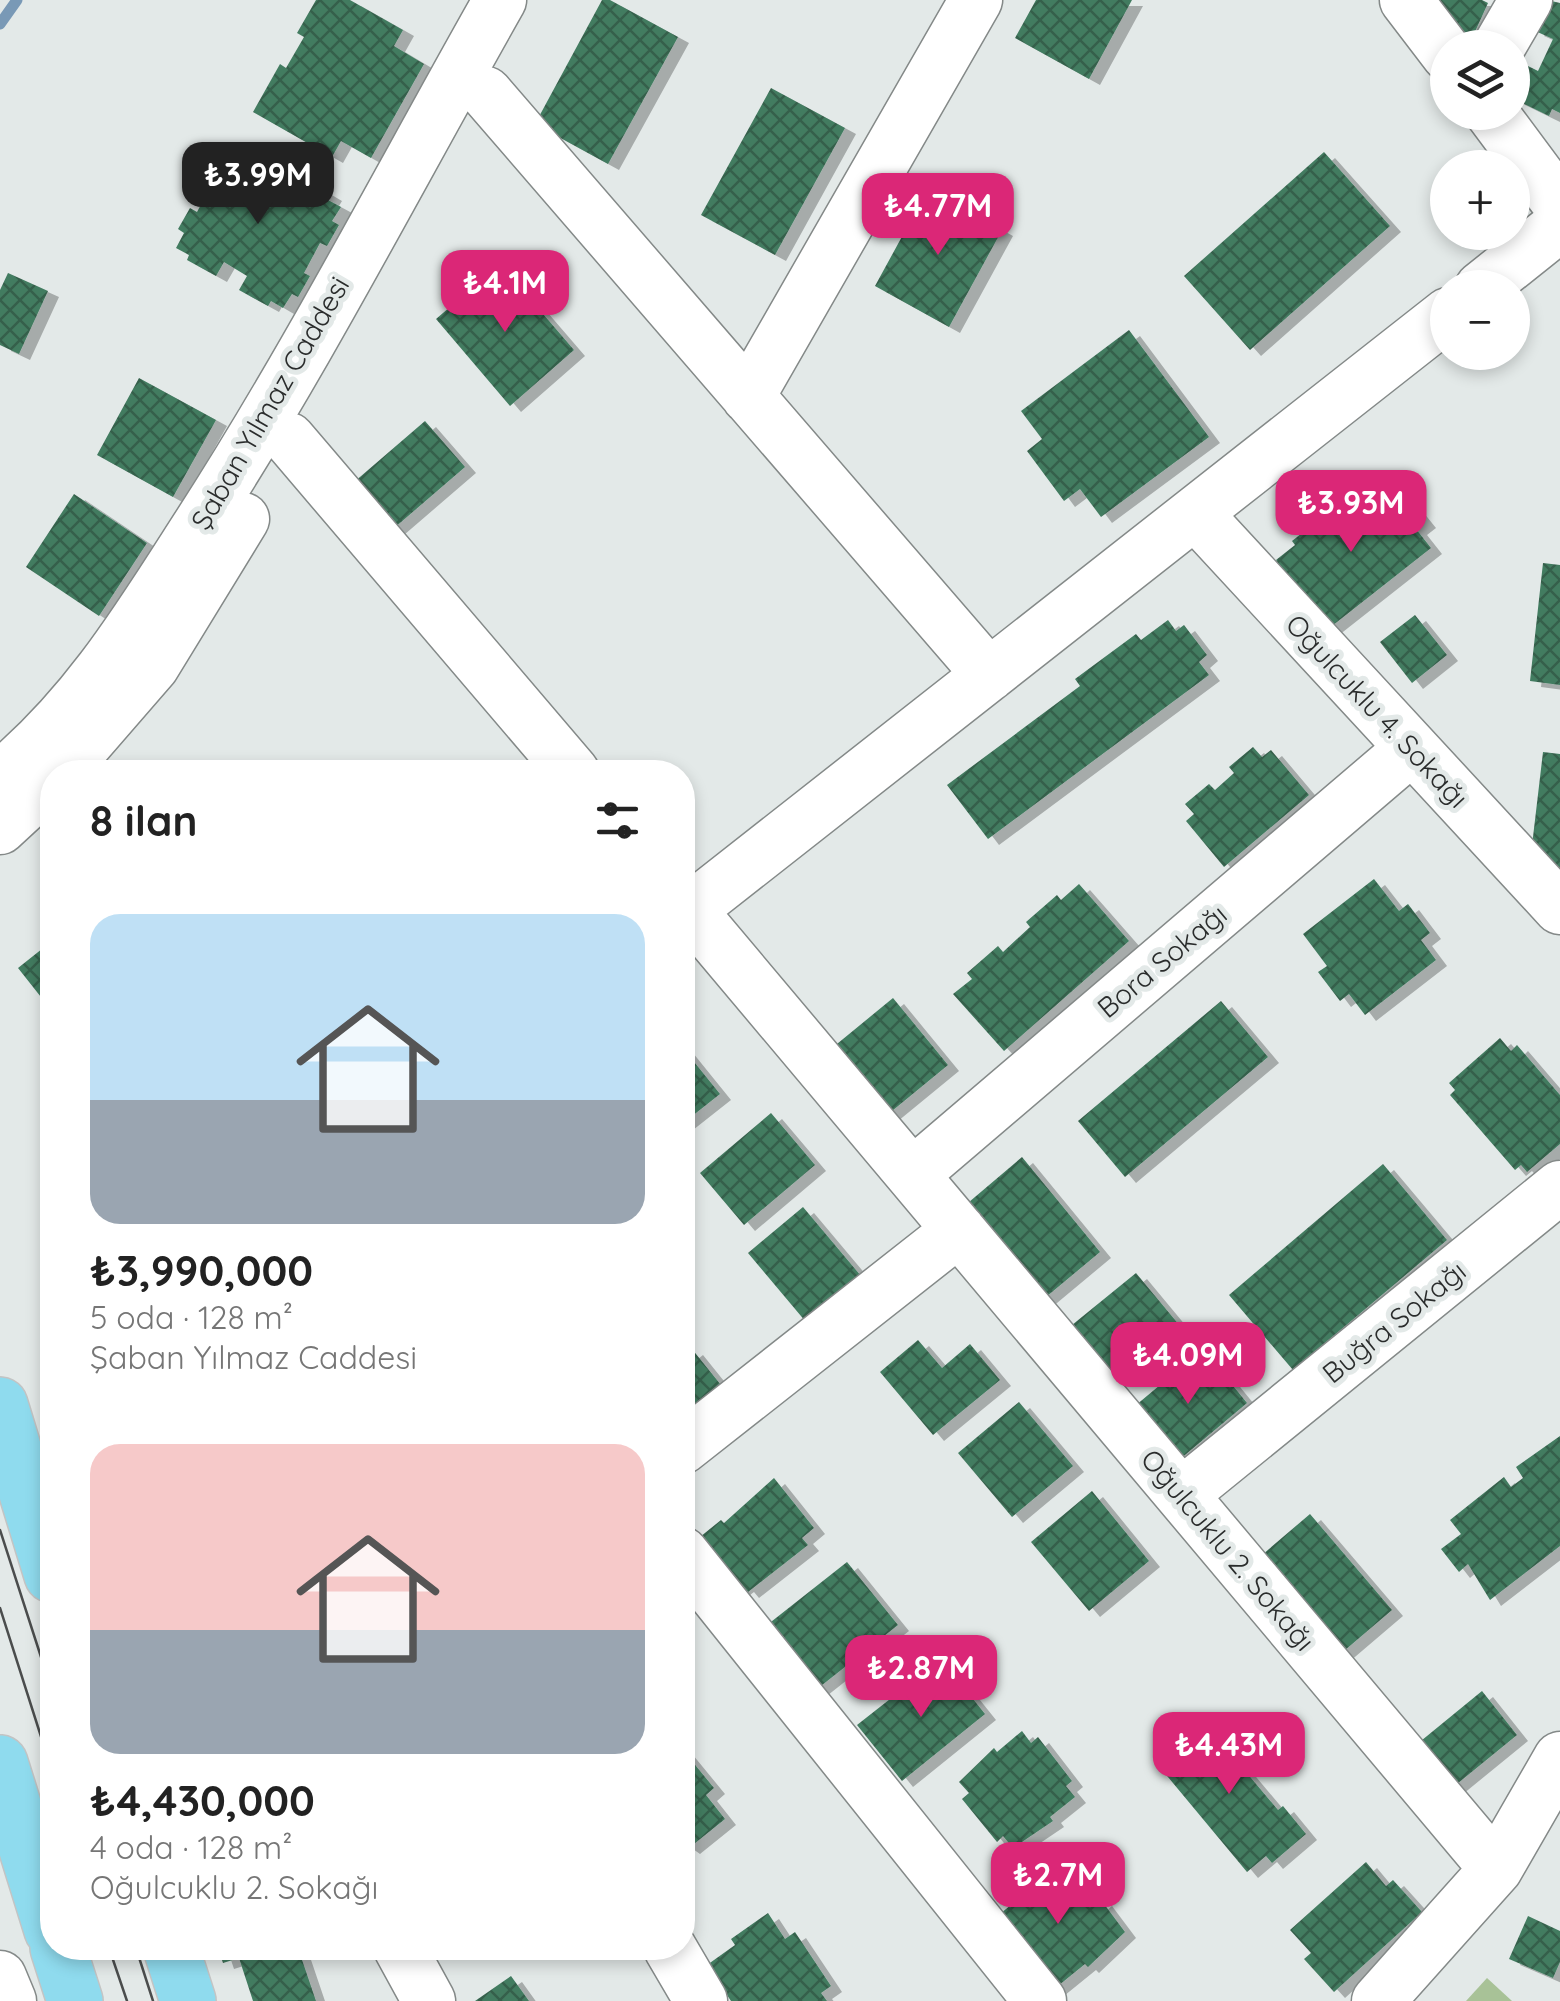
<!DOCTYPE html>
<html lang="tr">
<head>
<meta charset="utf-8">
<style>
  :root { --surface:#fff; --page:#f6f6f6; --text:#222; --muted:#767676; --accent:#db2777 }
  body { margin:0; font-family:Quicksand,sans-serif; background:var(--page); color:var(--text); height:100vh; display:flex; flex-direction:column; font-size:38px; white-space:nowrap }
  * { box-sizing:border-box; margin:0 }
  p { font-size:32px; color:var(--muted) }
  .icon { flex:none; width:55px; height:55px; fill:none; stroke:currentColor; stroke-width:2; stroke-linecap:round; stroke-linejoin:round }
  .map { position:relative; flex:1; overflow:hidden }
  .panel { position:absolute; left:40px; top:760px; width:655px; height:1200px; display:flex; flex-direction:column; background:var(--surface); border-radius:40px; box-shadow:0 5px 15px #0003 }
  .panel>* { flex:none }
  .buttons { position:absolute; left:1430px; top:30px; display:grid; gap:20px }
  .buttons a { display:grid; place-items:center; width:100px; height:100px; border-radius:50%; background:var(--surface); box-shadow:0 5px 15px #0003; font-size:50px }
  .price { position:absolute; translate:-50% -85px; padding:0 22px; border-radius:20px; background:var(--accent); color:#fff; font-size:32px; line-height:65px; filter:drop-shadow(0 2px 5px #0008) }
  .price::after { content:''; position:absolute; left:50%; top:60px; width:30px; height:22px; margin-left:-15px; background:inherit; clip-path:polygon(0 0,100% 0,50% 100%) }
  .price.active { background:#222; color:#fff }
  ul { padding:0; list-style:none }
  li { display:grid; align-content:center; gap:20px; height:530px; padding:0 50px }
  li span { display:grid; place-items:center; height:310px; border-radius:30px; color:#555 }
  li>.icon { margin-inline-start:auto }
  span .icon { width:180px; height:180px; fill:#fffc; stroke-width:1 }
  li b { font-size:42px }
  h2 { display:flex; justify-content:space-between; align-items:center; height:120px; padding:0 50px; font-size:42px }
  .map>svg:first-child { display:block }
  .park { fill:#a8c297 }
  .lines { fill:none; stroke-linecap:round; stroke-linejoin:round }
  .stream { stroke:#7999b6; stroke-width:11 }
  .building { fill:url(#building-cross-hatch); filter:url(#shadow) }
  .minor-casing { stroke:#848988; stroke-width:55 }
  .major-casing { stroke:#c3c4c4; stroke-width:58 }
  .minor { stroke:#fff; stroke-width:52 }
  .major { stroke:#8fdbee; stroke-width:55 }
  .tram { stroke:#4b4d4d; stroke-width:2.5 }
  .labels { text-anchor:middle; stroke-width:10; stroke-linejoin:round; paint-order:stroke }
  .street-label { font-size:28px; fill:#2a2c2c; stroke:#e3e9e8 }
</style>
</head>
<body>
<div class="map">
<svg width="1560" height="2001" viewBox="0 0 1560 2001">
  <defs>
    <pattern id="building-cross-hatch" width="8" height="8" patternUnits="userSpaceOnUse" patternTransform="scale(2.5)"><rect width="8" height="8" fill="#427b60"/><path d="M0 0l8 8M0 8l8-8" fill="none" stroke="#35604b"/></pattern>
    <filter id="shadow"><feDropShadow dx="11" dy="6" stdDeviation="0" flood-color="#0004"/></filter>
  </defs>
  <rect width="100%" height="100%" fill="#e3e9e8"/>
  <!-- park -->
  <path class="park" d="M1487,1978l25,23h-46z"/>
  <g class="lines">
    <!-- stream -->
    <path class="stream" d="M0,24l17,-24"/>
  </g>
  <!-- building -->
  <path class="building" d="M316,0h34l53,30 -9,16 30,18 -53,94 -30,-17 -9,16 -79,-45 27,-48 6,4 18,-31 -7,-4z
    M602,0h8l68,37 -70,127 -73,-40z
    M1036,0h96l-43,79 -74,-41z
    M1421,0h61l6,3 -15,33 -46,-22z
    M1547,0l13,3v110l-8,-4 -3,7 -37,-18v-26l6,-11 20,10 15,-32 -20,-9z
    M771,88l74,40 -70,127 -74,-40z
    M234,146l13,7 2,-4 29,16 -8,14 24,13 8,-14 29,17 -3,5 13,7 -9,14 7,4 -12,21 -7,-3 -16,30 6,3 -12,21 -6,-3 -9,14 -12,-7 -3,5 -29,-16 8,-14 -23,-14 -8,14 -29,-16 2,-5 -13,-7 8,-15 -6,-4 12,-21 7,4 16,-30 -6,-4 12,-21 6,4z
    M1324,152l66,74 -140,124 -66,-74z
    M928,189l74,41 -53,97 -74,-41z
    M500,264l74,86 -64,56 -74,-87z
    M8,273l40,18 -29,63 -19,-9v-55z
    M1129,330l80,107 -108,80 -21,-28 -16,12 -37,-50 15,-12 -21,-28z
    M139,378l77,42 -43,77 -76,-42z
    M425,421l40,46 -79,68 -40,-46z
    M1371,485l7,9 6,-5 11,14 9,-7 21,26 -9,7 15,19 -108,85 -47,-59 6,-5 -6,-9 19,-15 -3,-4 57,-45 3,4z
    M74,494l73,49 -48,73 -73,-49z
    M1543,563l17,2v120l-30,-4z
    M1415,615l32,40 -35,28 -32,-41z
    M1168,620l8,11 8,-6 23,30 -8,7 10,13 -221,164 -41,-54 133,-99 -5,-7 61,-45 5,6z
    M1253,747l9,10 9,-7 38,45 -85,72 -38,-46 8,-7 -9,-10 24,-20 6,6 19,-17 -5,-6z
    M1543,752l17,2v120l-31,-3z
    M1374,879l25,32 9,-7 22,29 -9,7 15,20 -71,55 -16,-21 -9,7 -22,-29 9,-6 -24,-32z
    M1079,884l50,57 -125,110 -51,-57 19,-15 -5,-6 31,-27 5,6 27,-25 -4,-5 31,-27 4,5z
    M52,941v70l-34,-43z
    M893,998l55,67 -67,55 -55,-67z
    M1221,1001l47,56 -143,120 -47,-56z
    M1500,1038l11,13 6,-6 43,50v49l-33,28 -6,-7 -6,5 -65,-75 5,-5 -6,-7z
    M682,1047l38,47 -38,30z
    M771,1113l44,52 -71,60 -44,-52z
    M1022,1157l78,95 -60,50 -78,-94z
    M1383,1164l64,76 -154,130 -64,-75z
    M803,1207l58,69 -55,46 -58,-69z
    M1136,1273l44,53 -74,62 -45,-54z
    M918,1340l24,28 28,-24 30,36 -67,55 -53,-63z
    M692,1349l41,51 -51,40v-83z
    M1203,1349l44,54 -74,62 -44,-54z
    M1019,1402l54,64 -61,51 -54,-64z
    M1560,1436v110l-70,54 -22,-36 -9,8 -18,-23 20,-15 -11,-14 54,-43 7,10 12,-9 -7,-11z
    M774,1478l40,50 -12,10 6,7 -60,47 -5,-6 -12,9 -41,-50 31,-25 3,3z
    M1092,1491l57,70 -60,50 -58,-69z
    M1310,1514l82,96 -61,52 -82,-96z
    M847,1562l51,63 -86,68 -50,-64z
    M941,1659l44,55 -83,67 -45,-56z
    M1482,1691l35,44 -76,62 -36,-43z
    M1205,1714l24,28 -5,4 54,64 5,-4 23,28 -34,29 -6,-7 -19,16 -89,-107 19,-16 -6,-7z
    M1022,1731l9,12 7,-6 34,44 -6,5 9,11 -25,20 3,4 -40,27 -10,-12 -6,6 -35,-43 7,-6 -10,-11 35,-34 3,4z
    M682,1749l32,39 -8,7 19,24 -36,29 -7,-5z
    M1067,1860l26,31 -7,5 8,10 7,-6 24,32 -37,35 -3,-3 -37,30 -58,-72 37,-30 -3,-3z
    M1366,1862l20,24 7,-6 29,32 -88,80 -30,-33 7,-6 -21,-23z
    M768,1913l17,26 10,-7 36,54 -10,7 6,8h-96l-24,-36 28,-20 -4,-6z
    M1528,1916l32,15v31l-7,16 -44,-19z
    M218,1948h80l18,53h-63l-14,-43 -16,5z
    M511,1976l18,25h-54z"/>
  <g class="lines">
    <!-- minor casing -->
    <g class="minor-casing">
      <path id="minor" d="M1406,0l42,55
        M1498,48l28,-48
        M486,93l503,582
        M1491,112l69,93
        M1481,288l79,-63
        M748,397l228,-397
        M289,439l284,333
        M1195,513l365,395
        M61,772l92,-106 90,-147
        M0,777c83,-68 136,-154 193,-243 112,-172 206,-356 307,-534
        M0,828l52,-48
        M682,901l814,968
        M682,916l766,-602
        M913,1174l499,-426
        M682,1448l277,-218
        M1182,1494l378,-307
        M682,1553l358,448
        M400,1948l29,53
        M670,1948l31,53
        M0,1977l10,24
        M1378,2001l118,-132 64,-111"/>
    </g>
    <!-- major casing -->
    <g class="major-casing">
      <path id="major" d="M0,1405l52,170
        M0,1763l52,167
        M58,1948l17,53
        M171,1948l17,53"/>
    </g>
    <!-- minor -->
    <use href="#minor" class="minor"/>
    <!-- major -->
    <use href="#major" class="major"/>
    <!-- tram -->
    <path class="tram" d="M0,1530l52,161
      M0,1608l52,163
      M109,1948l18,53
      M136,1948l17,53"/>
  </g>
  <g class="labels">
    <!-- street labels -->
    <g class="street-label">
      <text transform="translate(270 403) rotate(-60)" y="10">Şaban Yılmaz Caddesi</text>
      <text transform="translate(1377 711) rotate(47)" y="10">Oğulcuklu 4. Sokağı</text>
      <text transform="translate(1162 961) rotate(-40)" y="10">Bora Sokağı</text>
      <text transform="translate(1394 1322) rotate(-39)" y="10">Buğra Sokağı</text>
      <text transform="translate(1228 1550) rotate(50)" y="10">Oğulcuklu 2. Sokağı</text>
    </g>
  </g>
</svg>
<div class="buttons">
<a><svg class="icon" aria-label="layers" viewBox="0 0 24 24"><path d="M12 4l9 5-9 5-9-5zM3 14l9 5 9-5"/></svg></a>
<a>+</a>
<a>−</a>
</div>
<b class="price active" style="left:258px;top:227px">₺3.99M</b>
<b class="price" style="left:938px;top:258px">₺4.77M</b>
<b class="price" style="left:505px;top:335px">₺4.1M</b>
<b class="price" style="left:1351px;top:555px">₺3.93M</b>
<b class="price" style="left:1188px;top:1407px">₺4.09M</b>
<b class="price" style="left:921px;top:1720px">₺2.87M</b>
<b class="price" style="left:1229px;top:1797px">₺4.43M</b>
<b class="price" style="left:1058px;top:1927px">₺2.7M</b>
<section class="panel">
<h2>8 ilan<svg class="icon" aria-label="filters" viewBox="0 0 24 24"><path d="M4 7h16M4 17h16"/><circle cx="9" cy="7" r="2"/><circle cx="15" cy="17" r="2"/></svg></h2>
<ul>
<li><span style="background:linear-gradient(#bfe0f5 60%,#9aa5b1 0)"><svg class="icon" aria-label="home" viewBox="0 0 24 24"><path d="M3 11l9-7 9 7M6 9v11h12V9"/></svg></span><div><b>₺3,990,000</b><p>5 oda · 128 m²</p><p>Şaban Yılmaz Caddesi</p></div></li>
<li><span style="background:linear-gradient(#f6c9c9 60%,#9aa5b1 0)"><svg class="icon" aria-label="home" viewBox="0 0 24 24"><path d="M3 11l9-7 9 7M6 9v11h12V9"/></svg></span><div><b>₺4,430,000</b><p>4 oda · 128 m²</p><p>Oğulcuklu 2. Sokağı</p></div></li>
</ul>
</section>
</div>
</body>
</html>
